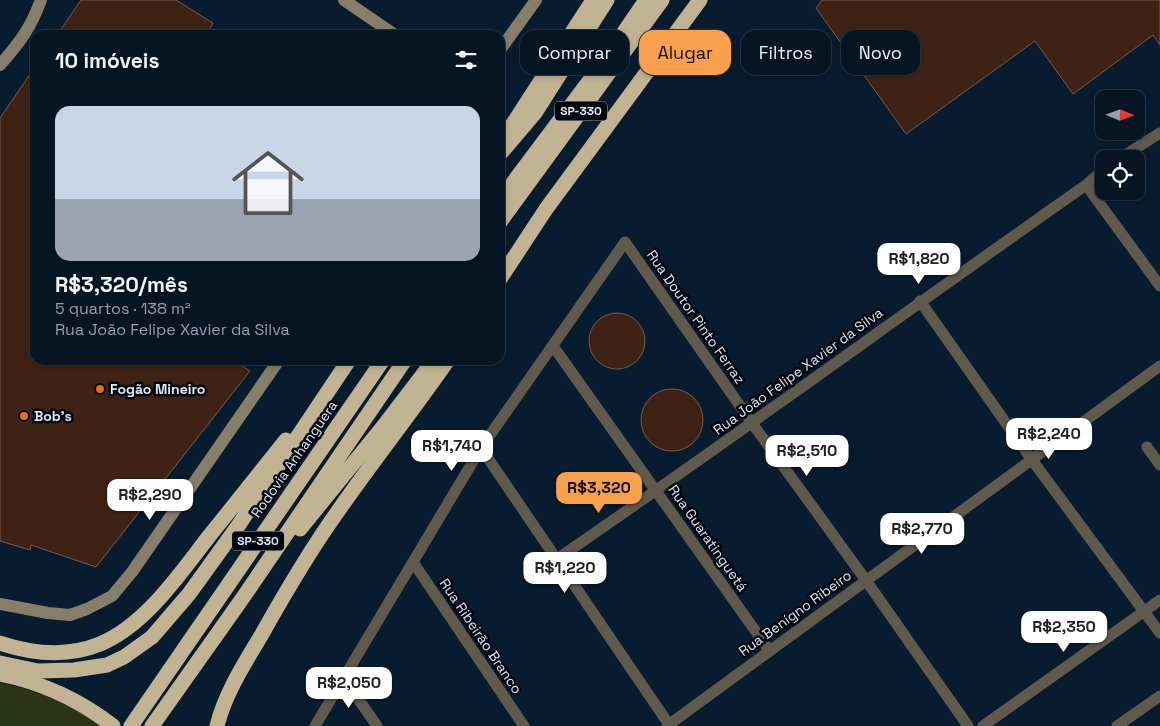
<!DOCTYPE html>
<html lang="pt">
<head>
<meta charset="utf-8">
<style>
  :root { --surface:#061524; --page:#0f1e2c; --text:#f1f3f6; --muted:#989fa6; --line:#273441; --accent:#f8a04b }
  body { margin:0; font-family:"Space Grotesk",sans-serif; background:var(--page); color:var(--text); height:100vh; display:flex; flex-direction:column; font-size:19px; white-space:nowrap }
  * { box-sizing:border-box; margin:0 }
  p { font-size:16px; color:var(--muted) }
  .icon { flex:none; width:28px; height:28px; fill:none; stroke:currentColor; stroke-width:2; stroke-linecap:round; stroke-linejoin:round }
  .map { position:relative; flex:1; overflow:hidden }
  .side { position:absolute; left:30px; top:30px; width:475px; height:335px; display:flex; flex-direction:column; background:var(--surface); border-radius:15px; box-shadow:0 2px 8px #0003,0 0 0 1px var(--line) }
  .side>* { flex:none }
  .banner { position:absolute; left:520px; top:30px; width:475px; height:45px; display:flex; gap:10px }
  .needle { width:32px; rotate:91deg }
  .buttons { position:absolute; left:1095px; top:90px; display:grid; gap:10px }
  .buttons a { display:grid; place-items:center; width:50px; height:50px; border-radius:10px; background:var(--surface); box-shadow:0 2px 8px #0003,0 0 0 1px var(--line); font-size:25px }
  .price { position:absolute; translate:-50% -42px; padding:0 11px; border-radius:10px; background:#fff; color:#222; font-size:16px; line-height:32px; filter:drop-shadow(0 1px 2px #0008) }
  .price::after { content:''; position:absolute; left:50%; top:30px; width:15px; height:11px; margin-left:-8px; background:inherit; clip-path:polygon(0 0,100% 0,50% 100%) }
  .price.on { background:var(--accent); color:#111 }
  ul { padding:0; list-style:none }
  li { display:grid; align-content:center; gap:10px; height:265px; padding:0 25px }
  li span { display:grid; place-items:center; height:155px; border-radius:15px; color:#555 }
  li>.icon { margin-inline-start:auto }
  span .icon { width:90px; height:90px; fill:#fffc; stroke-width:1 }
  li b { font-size:21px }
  h2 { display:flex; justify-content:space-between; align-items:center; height:60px; padding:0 25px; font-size:21px }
  .pill { padding:0 18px; border-radius:15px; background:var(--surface); box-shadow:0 2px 8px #0003,0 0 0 1px var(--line); font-size:18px; line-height:45px }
  .pill.on { background:var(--accent); color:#111 }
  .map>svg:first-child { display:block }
  .green { fill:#2a3416 }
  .building { fill:#3e2314; stroke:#795a49 }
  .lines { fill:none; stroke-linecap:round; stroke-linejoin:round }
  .street { stroke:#605a4d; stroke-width:11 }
  .secondary { stroke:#877e69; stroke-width:12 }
  .highway { stroke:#c2b493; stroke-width:15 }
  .food-dot { fill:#e8710a; stroke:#02060e; stroke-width:2 }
  .labels { text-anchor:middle; stroke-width:5; stroke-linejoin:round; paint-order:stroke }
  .shield { fill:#02060e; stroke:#9aa4b0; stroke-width:1 }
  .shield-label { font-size:12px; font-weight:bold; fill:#dbe7f6 }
  .street-label { font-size:14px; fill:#dbe7f6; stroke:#02060e }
  .poi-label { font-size:14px; font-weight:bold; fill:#dbe7f6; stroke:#02060e; text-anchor:start }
</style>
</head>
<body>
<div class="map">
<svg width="1160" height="726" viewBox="0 0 1160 726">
  <rect width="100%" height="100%" fill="#081c30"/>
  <!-- green -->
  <path class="green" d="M0,683c39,7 71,22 104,43h-104z"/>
  <!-- building -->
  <path class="building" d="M81,0h95l37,23 -7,12h-149z
    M822,0h338v45l-7,-10 -80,59 -38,-53 -129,93 -90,-126z
    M35,67v293h198l17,11 -154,196 -65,-22 -1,5 -30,-9v-423z
    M589 341a28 28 0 1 1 56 0a28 28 0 1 1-56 0Z
    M641 420a31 31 0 1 1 62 0a31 31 0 1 1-62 0Z"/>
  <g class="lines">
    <!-- street -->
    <path class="street" d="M1119,159l41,-26
      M1086,185l74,101
      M920,301l112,159 128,173
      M553,346l216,304
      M1147,447l13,18
      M481,448l189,278
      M557,559c178,-122 352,-250 529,-374l18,-16
      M413,562l111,164
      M343,677l34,49
      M315,726l166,-278 144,-206 127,181 113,156 103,147
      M667,726l493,-360
      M983,726l177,-126
      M1117,726l43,-30"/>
    <!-- secondary -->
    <path class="secondary" d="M344,0l51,35
      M500,50l36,-50
      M0,65c21,-24 30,-36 41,-65
      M0,604l48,9 22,2 17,-6 25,-13 20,-24 147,-212"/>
    <!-- highway -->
    <path class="highway" d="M507,133l86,-133
      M500,154l35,-41 72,-113
      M500,200l105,-140 41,-60
      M500,222l162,-222
      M500,279l46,-70 154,-209
      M300,529l82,-101 52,-68
      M0,643c33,11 68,14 100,1 46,-19 81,-72 110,-109 26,-32 51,-64 76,-95
      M0,663l38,8 36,-1 33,-5 17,-8 28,-20 37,-43 49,-68 111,-166
      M0,674c41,8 81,27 113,52
      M131,726l252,-366
      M152,726l90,-127 163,-239
      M217,726c8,-33 28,-63 45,-92 23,-41 47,-82 74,-120 36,-52 76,-102 112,-154"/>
  </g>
  <!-- markers -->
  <g class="food-dot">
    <circle cx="100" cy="389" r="5"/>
    <circle cx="24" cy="416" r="5"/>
  </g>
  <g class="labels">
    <!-- shield labels -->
    <g class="shield">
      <rect x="555" y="101.5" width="52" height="19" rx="4"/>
      <rect x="232" y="531.5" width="52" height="19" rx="4"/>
    </g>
    <g class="shield-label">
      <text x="581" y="115">SP-330</text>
      <text x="258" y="545">SP-330</text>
    </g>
    <!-- street labels -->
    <g class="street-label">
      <text transform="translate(696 317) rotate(55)" y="5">Rua Doutor Pinto Ferraz</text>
      <text transform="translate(798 371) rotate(-36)" y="5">Rua João Felipe Xavier da Silva</text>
      <text transform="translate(294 459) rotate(-55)" y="5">Rodovia Anhanguera</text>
      <text transform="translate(708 538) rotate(55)" y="5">Rua Guaratinguetá</text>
      <text transform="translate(795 613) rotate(-36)" y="5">Rua Benígno Ribeiro</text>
      <text transform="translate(481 636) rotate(56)" y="5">Rua Ribeirão Branco</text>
    </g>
    <!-- poi labels -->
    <g class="poi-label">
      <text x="110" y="394">Fogão Mineiro</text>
      <text x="34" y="421">Bob's</text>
    </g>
  </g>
</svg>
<div class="buttons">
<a><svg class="needle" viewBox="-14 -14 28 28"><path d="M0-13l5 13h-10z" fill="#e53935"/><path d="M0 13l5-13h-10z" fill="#989fa6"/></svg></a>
<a><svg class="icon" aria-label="locate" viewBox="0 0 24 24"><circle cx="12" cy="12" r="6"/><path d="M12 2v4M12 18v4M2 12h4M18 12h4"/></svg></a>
</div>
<b class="price" style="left:919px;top:285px">R$1,820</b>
<b class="price" style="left:1049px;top:460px">R$2,240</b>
<b class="price" style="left:452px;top:472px">R$1,740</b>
<b class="price" style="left:807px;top:477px">R$2,510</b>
<b class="price on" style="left:599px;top:514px">R$3,320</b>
<b class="price" style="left:150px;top:521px">R$2,290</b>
<b class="price" style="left:922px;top:555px">R$2,770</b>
<b class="price" style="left:565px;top:594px">R$1,220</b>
<b class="price" style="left:1064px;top:653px">R$2,350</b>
<b class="price" style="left:349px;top:709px">R$2,050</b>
<div class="banner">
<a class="pill">Comprar</a>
<a class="pill on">Alugar</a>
<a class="pill">Filtros</a>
<a class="pill">Novo</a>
</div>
<section class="side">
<h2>10 imóveis<svg class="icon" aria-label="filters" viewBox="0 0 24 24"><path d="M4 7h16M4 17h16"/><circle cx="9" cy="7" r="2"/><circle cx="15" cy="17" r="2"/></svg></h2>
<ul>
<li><span style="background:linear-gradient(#c9d6e8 60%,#9aa5b1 0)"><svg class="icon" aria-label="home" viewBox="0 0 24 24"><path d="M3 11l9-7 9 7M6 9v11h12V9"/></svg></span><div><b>R$3,320/mês</b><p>5 quartos · 138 m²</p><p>Rua João Felipe Xavier da Silva</p></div></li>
</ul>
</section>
</div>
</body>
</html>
